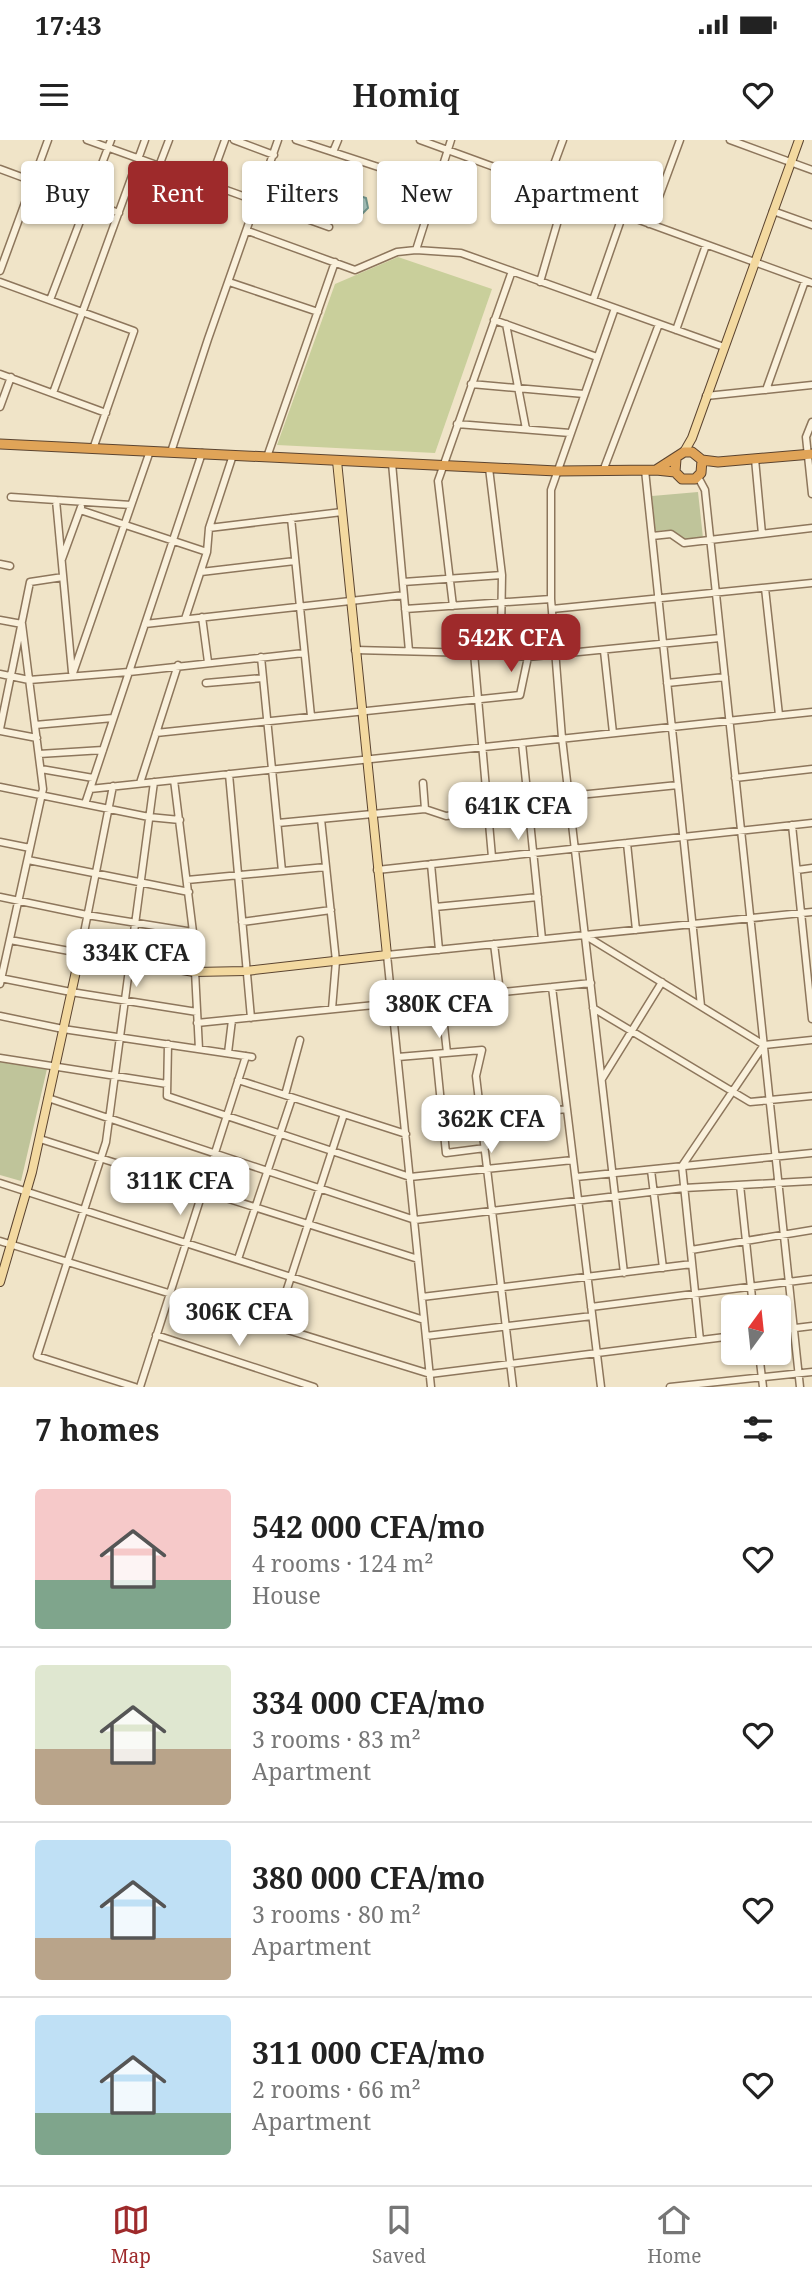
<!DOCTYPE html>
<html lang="en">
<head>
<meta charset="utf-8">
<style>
  :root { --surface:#fff; --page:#f2f2f2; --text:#222; --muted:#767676; --line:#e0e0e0; --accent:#9e2a2b }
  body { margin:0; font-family:"Noto Serif",serif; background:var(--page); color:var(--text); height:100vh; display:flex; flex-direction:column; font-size:26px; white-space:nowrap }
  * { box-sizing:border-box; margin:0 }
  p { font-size:23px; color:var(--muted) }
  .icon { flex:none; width:38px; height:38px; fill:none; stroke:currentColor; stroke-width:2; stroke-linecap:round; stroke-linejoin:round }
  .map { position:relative; height:1247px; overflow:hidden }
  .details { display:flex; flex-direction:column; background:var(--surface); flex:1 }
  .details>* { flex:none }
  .guide { position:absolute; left:21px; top:21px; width:770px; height:63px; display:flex; gap:14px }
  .needle { width:46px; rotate:15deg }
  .controls { position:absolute; left:721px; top:1155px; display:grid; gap:14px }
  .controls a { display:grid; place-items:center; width:70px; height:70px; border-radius:7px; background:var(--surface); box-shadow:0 2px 5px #0004; font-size:35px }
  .price { position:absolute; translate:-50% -60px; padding:0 16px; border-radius:14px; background:#fff; color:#222; font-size:23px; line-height:46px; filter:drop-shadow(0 2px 4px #0008) }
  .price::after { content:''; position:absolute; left:50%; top:42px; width:21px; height:16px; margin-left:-10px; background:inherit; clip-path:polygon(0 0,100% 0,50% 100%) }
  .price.current { background:var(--accent); color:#fff }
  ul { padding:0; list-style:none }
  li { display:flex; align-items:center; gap:21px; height:175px; padding:0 35px }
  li+li { border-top:2px solid var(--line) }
  li span { display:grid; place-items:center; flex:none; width:196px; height:140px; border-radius:7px; color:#555 }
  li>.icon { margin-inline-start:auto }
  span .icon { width:84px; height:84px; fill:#fffc; stroke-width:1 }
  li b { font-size:30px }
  h2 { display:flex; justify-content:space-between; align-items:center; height:84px; padding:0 35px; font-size:30px }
  .pill { padding:0 24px; border-radius:7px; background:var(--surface); box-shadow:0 2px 5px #0004; font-size:24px; line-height:63px }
  .pill.current { background:var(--accent); color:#fff }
  .status { display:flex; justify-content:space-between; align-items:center; height:49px; padding:0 35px; background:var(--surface); direction:ltr }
  .status svg { height:19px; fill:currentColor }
  header { display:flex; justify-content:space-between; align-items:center; height:91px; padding:0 35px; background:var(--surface); font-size:32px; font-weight:600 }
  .dock { display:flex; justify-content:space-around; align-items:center; height:98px; border-top:2px solid var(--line); background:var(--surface); font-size:19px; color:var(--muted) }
  .dock a { display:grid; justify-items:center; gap:4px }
  .dock .current { color:var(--accent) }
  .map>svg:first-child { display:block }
  .green { fill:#c9cf9b }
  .cemetery { fill:#bfc49a }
  .water { fill:#a9c4bc; stroke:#6f938a; stroke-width:2 }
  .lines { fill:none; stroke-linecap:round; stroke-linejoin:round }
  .minor-casing { stroke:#8d765c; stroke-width:9 }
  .major-casing { stroke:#5b4430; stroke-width:10 }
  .highway-casing { stroke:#5b4430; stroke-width:11 }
  .minor { stroke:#faf1dc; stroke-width:6 }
  .major { stroke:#f3d9a0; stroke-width:8 }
  .highway { stroke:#e0a458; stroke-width:9 }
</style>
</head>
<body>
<div class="status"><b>17:43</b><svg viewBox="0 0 49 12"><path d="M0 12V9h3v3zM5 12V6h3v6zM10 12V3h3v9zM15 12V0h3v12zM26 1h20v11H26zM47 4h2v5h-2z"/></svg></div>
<header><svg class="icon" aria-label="menu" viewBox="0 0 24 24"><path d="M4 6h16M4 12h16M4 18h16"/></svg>Homiq<svg class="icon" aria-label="heart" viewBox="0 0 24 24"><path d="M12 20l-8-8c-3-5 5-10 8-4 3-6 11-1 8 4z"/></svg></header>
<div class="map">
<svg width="812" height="1247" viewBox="0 0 812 1247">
  <rect width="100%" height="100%" fill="#f0e4c8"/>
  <!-- green -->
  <path class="green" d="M398,117l94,32 -57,164 -158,-8 58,-161z"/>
  <!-- cemetery -->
  <path class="cemetery" d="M698,352l5,46 -17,2 -14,-10 -17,1 -3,-35z
    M0,922l47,7 -26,112 -21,-6z"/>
  <!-- water -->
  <path class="water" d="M357,55l9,3 2,10 -11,11 -8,-14 2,-6z"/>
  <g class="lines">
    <!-- minor casing -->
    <g class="minor-casing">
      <path id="minor" d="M87,0l242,87
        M234,0l40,15
        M296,0l140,46
        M420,0l392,143
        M730,0l82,30
        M333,12l5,-12
        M270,25l63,21
        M159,26l10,-26
        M0,29l119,44
        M209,44l16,-44
        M546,46l17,-46
        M773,71l39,14
        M649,84l31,-84
        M248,91l107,39 42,-18 19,-2 45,3 263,94
        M416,110l35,-110
        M0,131l48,-131
        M0,142l134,49 -41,118
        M229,142l89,30
        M540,142l26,-89
        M50,160l61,-160
        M593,160l30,-86
        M615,168l-64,182v109l11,139 62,535
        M494,180l103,37
        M506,184l20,105
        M676,190l30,-85
        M0,234l106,39
        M471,244l113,10
        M766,250l39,-109
        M53,253l92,-253
        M706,256l106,-11
        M0,267l11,-30
        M812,282l-6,15 6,57
        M457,284l113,9
        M171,312l37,-113 70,-199
        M267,317l68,-195
        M755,319l7,75
        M392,323l17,188
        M489,328l13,107 -1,58 52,-4
        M645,330l56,536
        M603,331l56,-147
        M698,337l7,13 95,897
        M11,357l120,8
        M56,360l16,172
        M80,370l127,42
        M291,378l20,198
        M209,388l133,-16
        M652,396l19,-2 13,9 128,-15
        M62,419l19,-52
        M0,424l10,2
        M201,432l94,-11
        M403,442l99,-7
        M765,448l14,127
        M453,466l-15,-125 74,-210
        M405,469l146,-10
        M552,469l260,-26
        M202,477l6,45
        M185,479l22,-67 2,-24 24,-73
        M0,480l22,4
        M145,484l259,-29
        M355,510l119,3 54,4 192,-19
        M604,511l9,82
        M474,513l18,204
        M261,517l21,214
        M0,534l29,6 100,-8 175,-19
        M72,536l78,-225
        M206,543l57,-5
        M667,543l58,-6
        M35,585l78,-7
        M0,589l30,-147 33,-5
        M0,591l37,7
        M156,593l364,-38 8,-38
        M522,603l20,196
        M39,614l64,-4
        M41,629l52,9
        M229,634l22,244
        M735,638l77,-9
        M174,640l19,152 6,117
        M140,643l38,-118
        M423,643l2,26
        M0,647l149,30 31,3
        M90,649l722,-77
        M569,656l109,-11
        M85,664l117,-351
        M321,679l15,142 -4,48
        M278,683l147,-14 21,7 42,-5
        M792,685l20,194
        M0,702l30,6
        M627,703l9,87
        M28,720l161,32
        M431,724l8,86
        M377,730l435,-47
        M797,730l15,-2
        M187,740l139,-13
        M0,757l87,18 106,17
        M435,767l103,-10
        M242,782l89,-12
        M586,796l178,109 48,-5
        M10,800l70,13 33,-167
        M494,804l6,48
        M0,838l71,14 126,20
        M0,844l43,-195 -21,-165
        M552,847l49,400
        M441,858l6,55
        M593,868l157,94 62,-6
        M0,876l63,13 189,28
        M197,883l394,-40
        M168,904l-1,52 243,81 163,-17
        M228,913l4,-33
        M436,914l10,99 39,-5
        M398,917l84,-7 -6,26 37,311
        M0,918l167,26
        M602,939l60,-97
        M238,940l168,54
        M285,955l15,-55
        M48,958l367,122 269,-32 128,-7
        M481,978l86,-9
        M40,999l378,120
        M651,1030l12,98
        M576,1037l236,-24
        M0,1043l424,137
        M740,1045l13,122
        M0,1101l430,133 303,-38
        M691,1110l121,-20
        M238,1119l54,-161
        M422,1157l270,-33
        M591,1167l221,-28
        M275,1186l69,-212
        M779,1190l33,-4
        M156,1195l158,52
        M426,1196l166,-20
        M700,1200l-18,-174 82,-121
        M759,1213l4,34
        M135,1247l-98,-31 69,-214 48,-360
        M140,1247l106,-331
        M431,1247l-44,-432 425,-43
        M670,1247l142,-15"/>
    </g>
    <!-- major casing -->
    <g class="major-casing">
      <path id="major" d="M684,312l8,-14 107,-298
        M0,1142l32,-110 48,-219 114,19 52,-1 141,-16 -50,-494"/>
    </g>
    <!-- highway casing -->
    <g class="highway-casing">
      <path id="highway" d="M0,304l557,27 99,-1 19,2
        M702,320l16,2 94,-8
        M656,330l28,-18h8l10,8 -1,13 -6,6h-13l-7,-7 1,-13"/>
    </g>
    <!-- minor -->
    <use href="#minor" class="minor"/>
    <!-- major -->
    <use href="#major" class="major"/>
    <!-- highway -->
    <use href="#highway" class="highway"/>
  </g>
</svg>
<div class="controls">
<a><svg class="needle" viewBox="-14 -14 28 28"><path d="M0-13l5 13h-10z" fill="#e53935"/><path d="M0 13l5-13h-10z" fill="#767676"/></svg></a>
</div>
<b class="price current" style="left:511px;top:534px">542K CFA</b>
<b class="price" style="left:518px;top:702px">641K CFA</b>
<b class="price" style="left:136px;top:849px">334K CFA</b>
<b class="price" style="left:439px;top:900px">380K CFA</b>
<b class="price" style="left:491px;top:1015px">362K CFA</b>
<b class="price" style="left:180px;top:1077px">311K CFA</b>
<b class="price" style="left:239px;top:1208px">306K CFA</b>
<div class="guide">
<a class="pill">Buy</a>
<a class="pill current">Rent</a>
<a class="pill">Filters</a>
<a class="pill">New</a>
<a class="pill">Apartment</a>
</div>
</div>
<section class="details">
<h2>7 homes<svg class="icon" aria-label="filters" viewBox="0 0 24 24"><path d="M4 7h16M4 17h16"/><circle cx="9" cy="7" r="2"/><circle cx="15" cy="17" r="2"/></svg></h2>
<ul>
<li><span style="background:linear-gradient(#f6c9c9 65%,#7fa58c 0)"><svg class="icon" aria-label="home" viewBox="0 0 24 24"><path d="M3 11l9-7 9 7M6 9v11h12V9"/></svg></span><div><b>542 000 CFA/mo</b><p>4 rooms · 124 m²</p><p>House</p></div><svg class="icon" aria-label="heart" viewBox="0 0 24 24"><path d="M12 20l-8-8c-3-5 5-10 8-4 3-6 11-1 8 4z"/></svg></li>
<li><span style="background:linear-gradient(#dfe7d0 60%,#b9a48a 0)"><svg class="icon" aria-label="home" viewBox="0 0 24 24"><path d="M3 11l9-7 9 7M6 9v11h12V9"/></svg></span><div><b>334 000 CFA/mo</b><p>3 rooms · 83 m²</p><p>Apartment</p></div><svg class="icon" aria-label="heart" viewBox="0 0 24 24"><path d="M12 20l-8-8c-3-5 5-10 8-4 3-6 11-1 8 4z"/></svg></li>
<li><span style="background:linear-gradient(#bfe0f5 70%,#b9a48a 0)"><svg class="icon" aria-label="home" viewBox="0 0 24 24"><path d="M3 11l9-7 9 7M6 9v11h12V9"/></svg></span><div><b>380 000 CFA/mo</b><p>3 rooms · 80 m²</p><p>Apartment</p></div><svg class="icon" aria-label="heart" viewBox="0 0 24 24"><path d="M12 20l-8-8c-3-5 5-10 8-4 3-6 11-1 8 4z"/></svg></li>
<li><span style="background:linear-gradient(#bfe0f5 70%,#7fa58c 0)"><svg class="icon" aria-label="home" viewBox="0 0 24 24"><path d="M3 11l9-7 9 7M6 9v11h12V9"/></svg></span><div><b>311 000 CFA/mo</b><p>2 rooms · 66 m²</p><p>Apartment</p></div><svg class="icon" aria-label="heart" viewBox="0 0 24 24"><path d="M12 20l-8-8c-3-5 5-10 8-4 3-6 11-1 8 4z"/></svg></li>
</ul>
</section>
<nav class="dock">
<a class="current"><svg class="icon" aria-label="map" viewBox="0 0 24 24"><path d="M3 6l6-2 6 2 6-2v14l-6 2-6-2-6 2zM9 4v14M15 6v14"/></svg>Map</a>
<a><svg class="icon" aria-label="saved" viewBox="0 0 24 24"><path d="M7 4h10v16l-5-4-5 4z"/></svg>Saved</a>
<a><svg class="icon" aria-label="home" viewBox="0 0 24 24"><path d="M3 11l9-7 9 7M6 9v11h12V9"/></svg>Home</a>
</nav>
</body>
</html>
